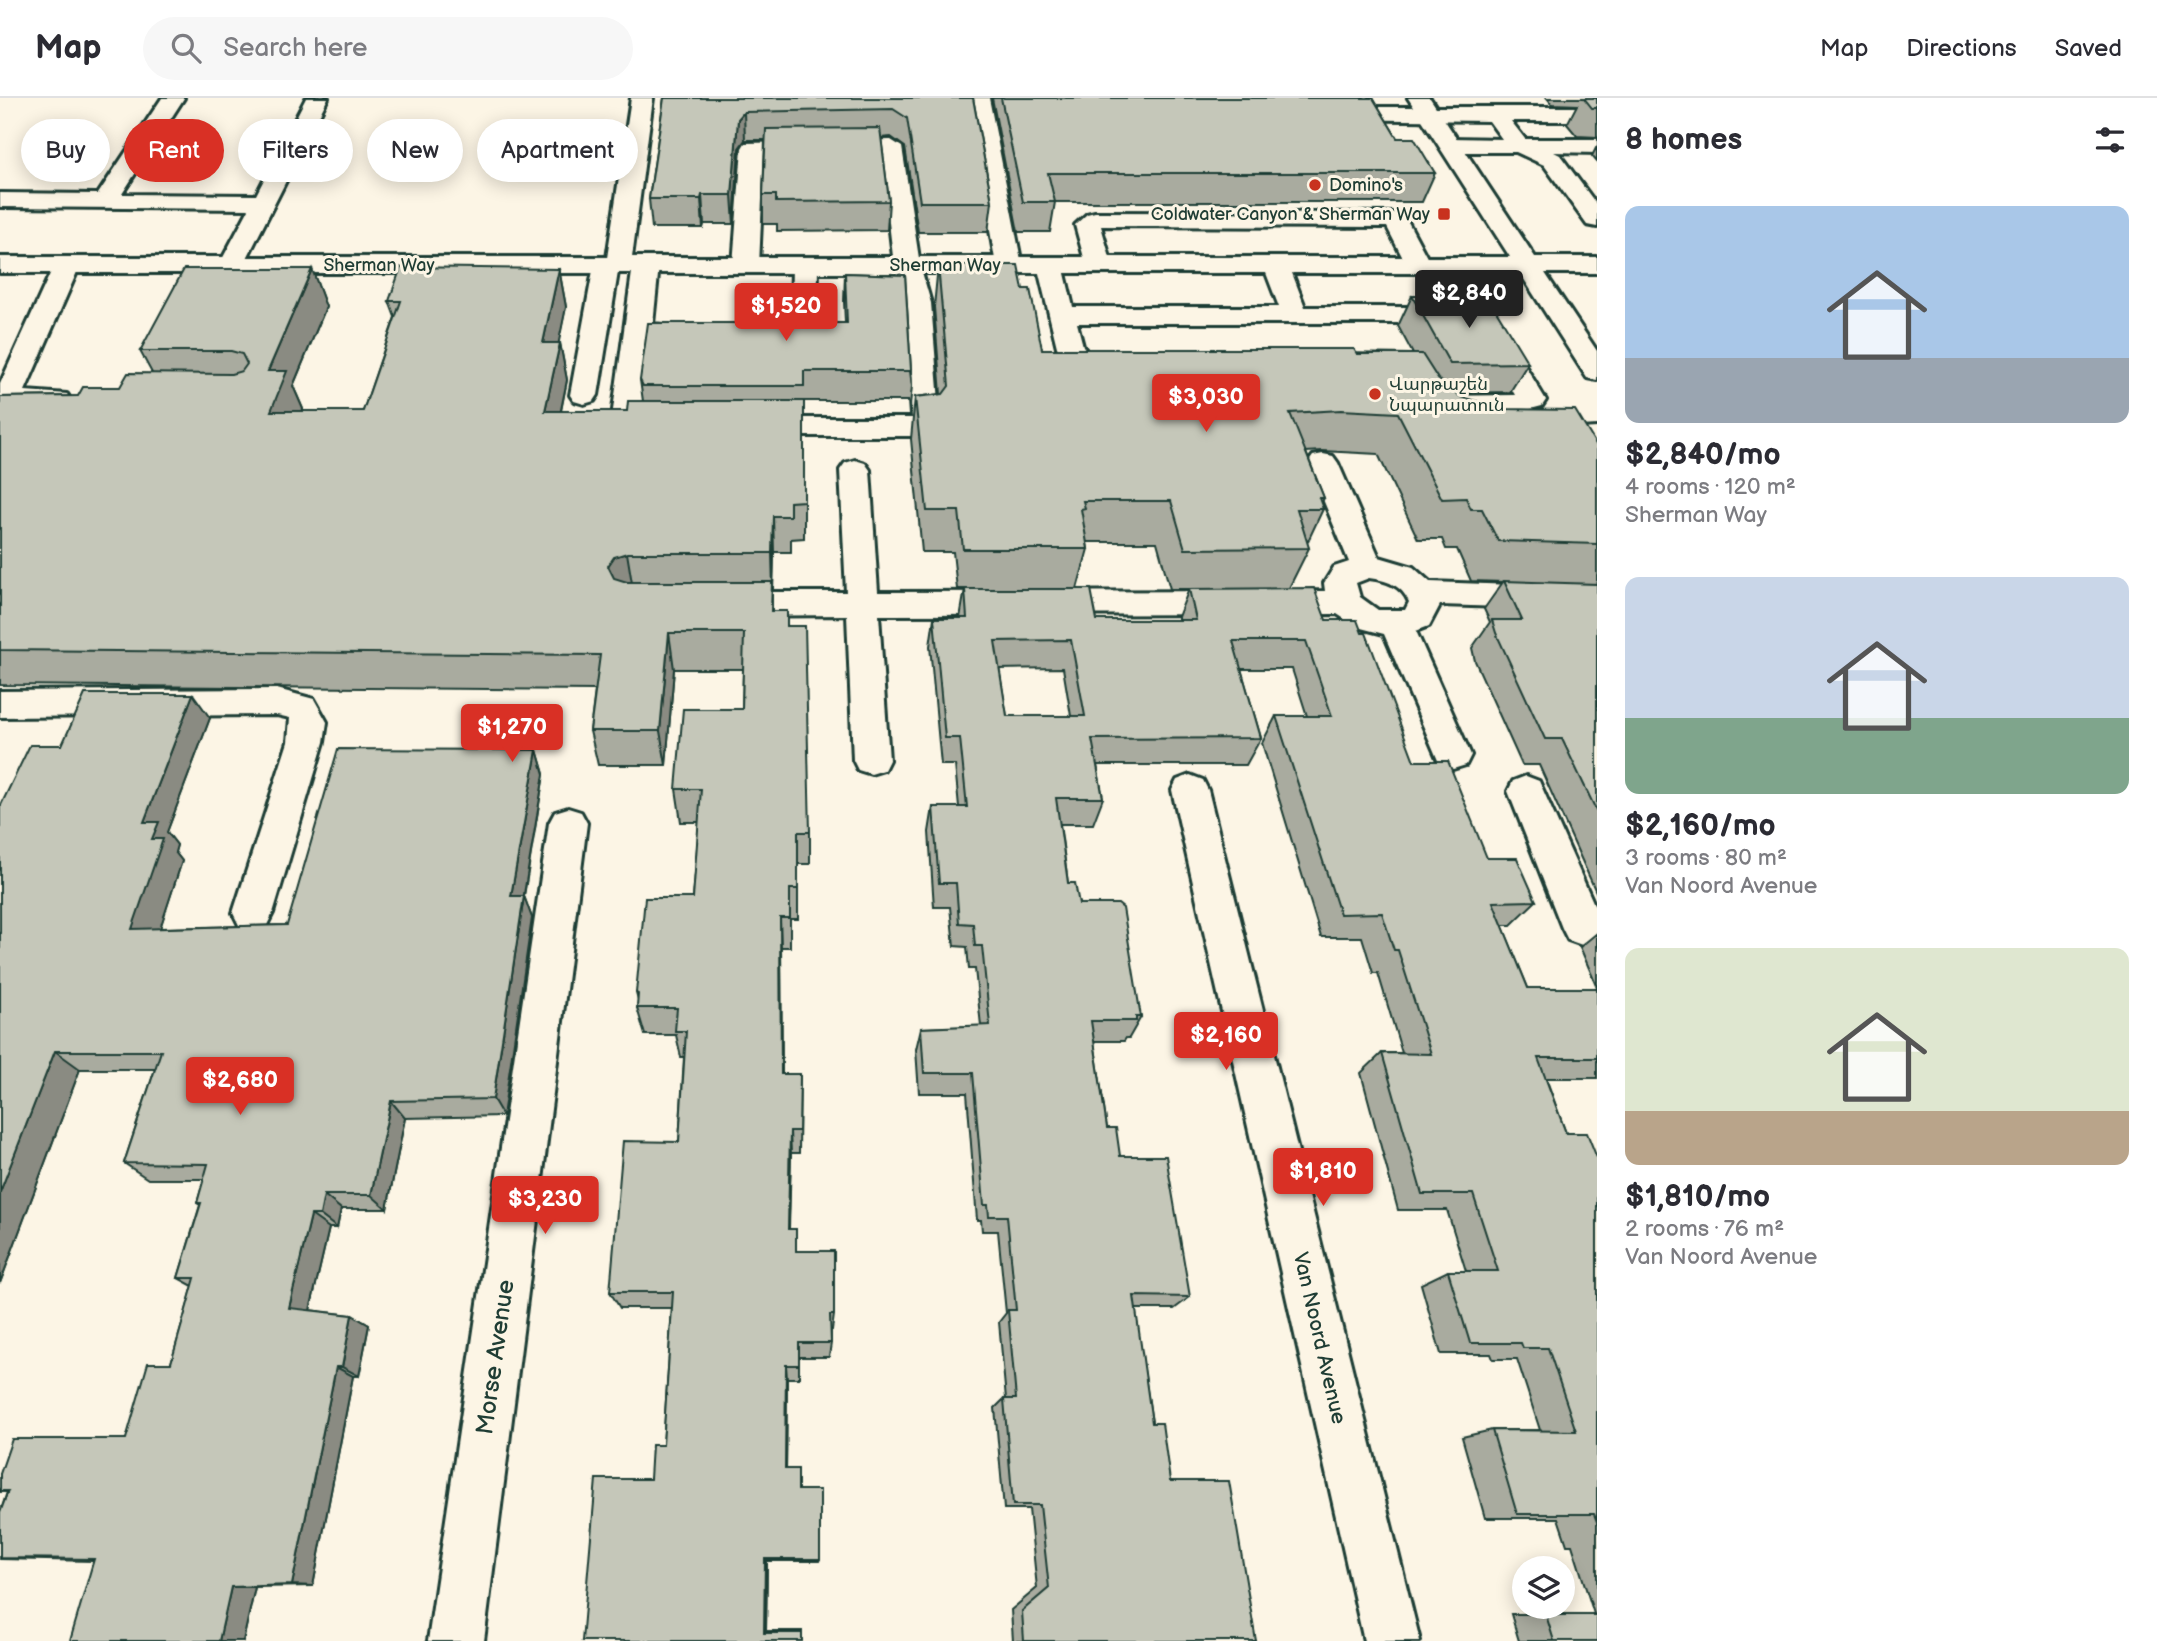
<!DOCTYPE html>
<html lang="en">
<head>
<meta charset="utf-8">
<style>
  :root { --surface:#fff; --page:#f7f7f7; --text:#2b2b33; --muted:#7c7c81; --line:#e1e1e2; --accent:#d93025 }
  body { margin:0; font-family:"Balsamiq Sans","Noto Sans Armenian",sans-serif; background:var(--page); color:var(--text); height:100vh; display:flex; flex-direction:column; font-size:26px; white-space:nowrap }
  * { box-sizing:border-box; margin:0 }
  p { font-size:23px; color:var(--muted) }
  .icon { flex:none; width:38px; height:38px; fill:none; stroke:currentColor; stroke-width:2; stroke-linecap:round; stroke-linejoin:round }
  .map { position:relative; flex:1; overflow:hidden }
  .sheet { display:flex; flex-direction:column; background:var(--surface); width:560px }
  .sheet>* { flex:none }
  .hud { position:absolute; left:21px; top:21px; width:665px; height:63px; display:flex; gap:14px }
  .buttons { position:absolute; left:1512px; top:1458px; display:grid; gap:14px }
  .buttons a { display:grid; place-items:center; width:63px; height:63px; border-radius:50%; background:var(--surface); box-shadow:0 4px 18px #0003; font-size:35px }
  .price { position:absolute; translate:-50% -60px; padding:0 16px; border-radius:7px; background:var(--accent); color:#fff; font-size:23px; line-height:46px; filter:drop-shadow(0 2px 4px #0008) }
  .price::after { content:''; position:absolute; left:50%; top:42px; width:21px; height:16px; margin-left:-10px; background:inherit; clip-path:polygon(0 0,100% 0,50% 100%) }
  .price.active { background:#222; color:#fff }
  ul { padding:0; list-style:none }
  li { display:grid; align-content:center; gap:14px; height:371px; padding:0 28px }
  li span { display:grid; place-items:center; height:217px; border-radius:14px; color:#555 }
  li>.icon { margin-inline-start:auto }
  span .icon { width:126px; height:126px; fill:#fffc; stroke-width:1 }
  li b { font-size:30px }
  h2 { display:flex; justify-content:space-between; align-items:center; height:84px; padding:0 28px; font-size:30px }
  .tag { padding:0 24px; border-radius:32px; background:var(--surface); box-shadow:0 4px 18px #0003; font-size:24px; line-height:63px }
  .tag.active { background:var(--accent); color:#fff }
  header { display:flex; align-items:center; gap:42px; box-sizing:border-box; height:98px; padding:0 35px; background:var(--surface); border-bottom:2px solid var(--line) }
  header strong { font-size:33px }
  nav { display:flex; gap:38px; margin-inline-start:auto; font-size:24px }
  .search { width:490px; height:63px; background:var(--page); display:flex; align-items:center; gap:18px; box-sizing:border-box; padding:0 24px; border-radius:38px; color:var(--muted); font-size:26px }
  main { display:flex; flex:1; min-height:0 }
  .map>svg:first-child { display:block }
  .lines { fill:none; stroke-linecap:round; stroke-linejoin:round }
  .minor-casing { stroke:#1f3d34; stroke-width:6 }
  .major-casing { stroke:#1f3d34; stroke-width:6 }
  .minor { fill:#fcf5e5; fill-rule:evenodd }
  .major { fill:#fcf5e5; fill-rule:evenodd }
  .wall { fill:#a9ab9f; stroke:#1f3d34; stroke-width:2; fill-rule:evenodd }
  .shaded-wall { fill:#8a8b82; stroke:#1f3d34; stroke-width:2 }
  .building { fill:#c5c7b9; stroke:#1f3d34; stroke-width:2; fill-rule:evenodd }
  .poi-dot { fill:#c8321e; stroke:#fcf5e5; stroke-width:2.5 }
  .labels { text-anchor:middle; stroke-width:6; stroke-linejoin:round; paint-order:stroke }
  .far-poi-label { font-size:18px; fill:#1f3d34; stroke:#fcf5e5; text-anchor:start }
  .far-street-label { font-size:18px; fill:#1f3d34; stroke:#fcf5e5 }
  .street-label { font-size:21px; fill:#1f3d34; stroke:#fcf5e5 }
  .near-street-label { font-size:24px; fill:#1f3d34; stroke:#fcf5e5 }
</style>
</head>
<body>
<header>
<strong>Map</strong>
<div class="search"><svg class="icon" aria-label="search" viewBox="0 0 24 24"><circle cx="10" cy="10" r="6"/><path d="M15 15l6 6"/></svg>Search here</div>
<nav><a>Map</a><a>Directions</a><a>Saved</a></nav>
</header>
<main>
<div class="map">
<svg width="1597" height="1543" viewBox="0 0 1597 1543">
  <rect width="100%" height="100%" fill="#fcf5e5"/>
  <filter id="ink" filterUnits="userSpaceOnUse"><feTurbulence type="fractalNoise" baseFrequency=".0143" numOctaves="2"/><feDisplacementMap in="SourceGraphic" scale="14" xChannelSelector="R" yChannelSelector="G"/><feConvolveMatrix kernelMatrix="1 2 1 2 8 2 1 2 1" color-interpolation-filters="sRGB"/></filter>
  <g filter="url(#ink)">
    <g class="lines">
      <!-- minor casing -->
      <g class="minor-casing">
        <path id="minor" d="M162,0h22l-62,96 134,1 50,-97h22l-87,172h-18l-4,-5 30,-56 -249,-2v-14l98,1z
          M631,0h22l-22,167 -4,5 -9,2 -20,123 -4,6 -10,3 -10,-3 -4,-6 24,-130 4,-5 9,-2z
          M967,0h22l33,167 -4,5h-18l-4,-5z
          M1330,9h267v14h-86l14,18h72v14l-43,-1 6,3 37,50v22l-10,-2 -43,-60 -28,-13h-66l-11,-7 11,-7 52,1 -13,-18 -167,-2 -3,-5 3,-5z
          M891,42l11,7 18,118 11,38 10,124 -4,6 -10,3h-174l-10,-3 -4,-6 4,-6 10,-3h159l-7,-115 -11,-38 -13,-111 -117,1 -5,110 -4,5h-18l-4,-5 9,-117 3,-5z
          M1095,114l300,1 9,2 3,5 24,45 -4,5h-18l-22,-43 -286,-1 11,39 -4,5h-18l-4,-5 -11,-40 12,-11z
          M67,159l9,3 4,5 -55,126 42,3 4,6 -4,6 -10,3 -57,-3v-22l54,-119 4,-5z
          M646,159l9,3 4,5 -6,59 21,2 4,6 -4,6 -23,2 -10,70 4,8 34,3 4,6 -4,6 -10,3 -43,-3 -13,-23 20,-145 4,-5z
          M805,159l9,3 4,5 -1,66 -4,6h-62l-4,-6 4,-6 40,-2 1,-58 4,-5z
          M1050,159l9,3 4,5 10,42h206l-16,-42 4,-5h18l4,5 16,42h155l36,11 50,82 -4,6 -35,9 -76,-4 -4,-6 4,-6 10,-3 74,-1 -38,-66 -19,-6h-381l6,23 6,8 37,4 4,6 -4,6 -10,2 -45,-4 -14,-21 -20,-82 4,-5z
          M1597,330v18l-69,-2 -4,-6 4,-6z
          M1323,356l10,2 5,7 41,94 34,10 17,15 167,6v22l-157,-5 -11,21 -13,5 55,124 -5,10 -13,4 -13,-4 -56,-131 -27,-7 -20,-13 -458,1 10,145 -5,10 -13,4 -13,-4 -5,-10 -6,-145 -127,1 -12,-4 -4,-8 4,-8 12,-4h126l-6,-122 5,-7 10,-3 10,3 5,7 8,122 447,-1 -1,-8 10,-16 15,-5 -41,-99 5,-7zM1369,480c17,2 33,7 40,24l-4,8h-27l-18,-13 -4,-14z
          M277,591l37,10 13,23 -3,20 -51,171 -6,12 -14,5 -14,-5 -6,-12 55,-171 2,-24 -13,-3 -277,2v-26z
          M1190,677l13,5 5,10 212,851h-56l-192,-851 5,-10z
          M1526,678l13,5 58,130v34h-15l-14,-5 -6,-12 -54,-137 5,-10z
          M568,710l13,4 6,11 -103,818h-56l121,-818 6,-11z"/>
      </g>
      <!-- major casing -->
      <g class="major-casing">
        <path id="major" d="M1408,0h22l105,159h62v16h-52l52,78v29l-10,-2 -67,-105h-1520v-16h1510z"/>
      </g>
      <!-- minor -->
      <use href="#minor" class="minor"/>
      <!-- major -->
      <use href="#major" class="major"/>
    </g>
    <!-- wall -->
    <path class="wall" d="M664,0h309l19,104 -4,30h-70l-13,-85 -14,-10 -10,1 8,63 -2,29 -110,1v-7h-14v-29l2,-55h-20l-6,8 -5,76h-30l-1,4h-51l-3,-29z
      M992,0h381l24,40 38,35 -13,29h-367l-5,30h-32z
      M1547,0h50v39l-20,-1 -10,-12 10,-19 -25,-1z
      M1597,48v16l-5,-6z
      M938,167l85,24 19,60 371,5 -15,-28 14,-30 116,67 -18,29 -54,1 141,151v38l-1,2h1v310l-58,-129h-17l-47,-104 -3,-13 18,-26 -6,-13 19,-27 -32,-1 -14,-32h-11l-4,-10h-24l-40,-85 -56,-3 -16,1 18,46 -3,6 2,5 -16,34 2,5 -20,40 37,32 88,141 73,97 49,43 -25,24h-9l26,63h69v90h-51l20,55 31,25v483h-78l-8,-27h83l-22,-69h-5l-9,-27h-73l-23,-81 30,-7h48l-23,-71h-24l-2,-5h-50l-20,-70 27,-13h18l-19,-61h-49l-37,-137 21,-20h20l-24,-80h-5l-11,-36h-41l-59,-194 14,-27h31l-15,-47h-51l20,69 -15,27h-149l6,33 -10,26h-33l8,59 73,134 -12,21h-3l-2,3h-30l13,87 13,28 70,141 -16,12h-39l17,114 18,58 86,160h-243l-2,-31 26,-22 -8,-79h-25l-9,-101 9,-9h2l-7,-77 7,-9 -8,-82h-16l-1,-11h-4l-10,-127h-48l-3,-44 5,-21 60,-2 -6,-57h-6l-2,-22 -13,-1 -4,-39h-16l-5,-75 4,-25h26l-4,-42h-14l-11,-119 4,-28h26l5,-29h-8l-4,-37h-31l-11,-113 4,-42 26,-3 -7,-87zM1087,444h70l13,47h19l-11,28v3h-81l-20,-31 11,-40zM1063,570l8,48h-64l-8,-47z
      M312,171l14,38 -33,79 10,23 -1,2h61l32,-94 -6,-16 170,-32 7,38 -8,36h2l7,37 -6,31h66l16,-10 -3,-21 205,-57 -1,-21 1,-29 60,2 7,111 -3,29 -1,-14h-104v137l-13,1v13h-17l-1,37h-1v22l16,15 22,206v32h-12v55h-8v28h-9l1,127h18l-1,79h-8l-2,76 7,22 38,64 -2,15h-1v13l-2,14h-30v21h-12l-1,91 12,21 22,69 -1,2h-52l-1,70h36v10h-220l68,-162 13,-34 9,-137h-52l-10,-16 69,-150 5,-85h-3l-5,-22h-31l-8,-27 1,-7 -2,-8 57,-95 6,-76h-18l-5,-33 66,-80 1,-40h-69l-8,96h-68l-8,-34 5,-41 -595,-5v-288l78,-1 42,-9 32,-14 -12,-22z
      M210,620l-43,114 10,13 -2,7 7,9 -22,67 127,-3 250,-175 7,24 -20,122 8,22 -29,198 -98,2 -18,91h-46l-4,19h-8l-19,82 42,5 17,10 -10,51h-6l-40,210 -58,1 -12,54 -150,-80 -93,-2v-46l7,-21h-7v-18l126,-35 45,-76 22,-77 -15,-8 22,-73 -3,-2 7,-24h-56l-24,-16 31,-94h-75l-80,214 62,-538z
      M1597,835v54l-17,-40z"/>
    <!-- shaded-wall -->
    <path class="shaded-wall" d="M744,14l1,28 -6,8 -5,76 -2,-29 6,-76z
      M702,97l2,29 -1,4 -2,-29z
      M312,171l14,38 -33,79 10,23 -16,40 -16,-38 -3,-40z
      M559,171l7,38 -15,73 -8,-37z
      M560,245l7,37 -14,69 -8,-38z
      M773,418l1,36 -1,37 -1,-36z
      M627,455l6,36 -13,5 -12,-28 6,-9z
      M669,535l5,36 -8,96 -6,-34z
      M193,596l17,24 -43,114 10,13 -2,7 7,9 -29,89 -21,-21 20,-90 -8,-17z
      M537,652l7,24 -24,144 -9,-22z
      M524,798l8,22 -29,198 -10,-17z
      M780,820l1,29 1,152 -1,-25z
      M55,953l25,18 -80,214v-91z
      M391,1003l14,17 -18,91 -16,-14z
      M790,1033l1,22 -3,95v-19z
      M324,1097l17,14 -4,19 -17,-13z
      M311,1117l18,13 -21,91 -19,-11z
      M352,1217l17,10 -10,51 -17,-9z
      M786,1267l1,13 -1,99 -1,-8z
      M336,1269l17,9 -40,210 -21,-1z
      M765,1461l2,2 -1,70 -2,2z
      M231,1489h24l-12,54h-24z"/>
    <!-- building -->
    <path class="building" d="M664,0h309l19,104h-72l-13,-84 -14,-9 -149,3 -6,7 -6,76h-30l-1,4h-52z
      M1001,0h372l24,40h17l21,35h-387l7,29h-32z
      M1584,0h13v10h-5z
      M880,30l9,73 -113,1v-7h-13l3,-66z
      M938,167h80l5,24h7l12,60h312l3,5h65l16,25 23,18 45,12 69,1 22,36v98l-99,-3 -16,-32h-11l-5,-11 -24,1 -44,-86 -57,-3 -51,3 34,85h-5l4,11h-26l12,39 -124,1 -14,-48h-88l2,7 -4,1 7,40h-125l-4,-38h-32l-12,-114 28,-3 6,-8z
      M401,169l158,2 -16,74h17l-15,68h82l1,-10h176v100l-14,1v14h-17l-1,37h-145l-13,4 -6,9 6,12 13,4h145l-1,29h16v15h18l5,206h-12v57h-8v29h-10l1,156h19l-1,57h-9l-2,98h8v22h38v64h-4l1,28h-32v22h-13l-1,104h13v21h22v69h-55l-1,74h38v8h-220l14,-162h54l2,-34h11l10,-153h-63l13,-151 56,1 7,-111h-11l2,-23h-40l1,-14 -2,-1 9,-95h48l8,-109h-25l7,-80h59l2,-76h-75l-9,98h-70l10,-76 -600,-5v-253l78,-1 5,-9h37l8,-14 103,1 11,-3 5,-7 -5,-10 -11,-3h-91l44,-82h128l-44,102h19l-16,40h92l38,-110h-12z
      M845,175l60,2 7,111 -2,-15h-106v15h-161l-3,-6 8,-57h199z
      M1412,198h61l18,6 37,61 -78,1z
      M1504,483l93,3v228l-35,-73h-17l-49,-106 -4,-13h30z
      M1314,490l12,32h31l5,13h4l48,128h34l39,97h30l19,43 -43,1 35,86h69v70h-59l28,75h21l10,25v364l-3,-8h-77l-25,-84 84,1 -28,-83h-25l-2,-5h-51l-22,-72h50l-25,-77h-51l-40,-141 49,1 -33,-104h-4l-12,-37 -42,1 -64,-198h56l-26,-75h-73l28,97 -169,1 11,59h-47l12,85h7l4,21h39l5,4 18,109h-5v4h-45l16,107h9l4,28h46l24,141 -56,-1 18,127h10l8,58h59l27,160h-232l-2,-30 27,-23 -9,-83h-27l-9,-106h12l-8,-89h8l-9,-94h-18l-1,-11h-4l-11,-132h-49l-3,-45 69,-3 -8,-79h-7l-2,-22 -14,-1 -3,-40h-17l-6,-76h34l-7,-69h-15l-11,-120h33l-2,-29h126l6,31h99l-7,-31zM1071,542l14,76h-78l-12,-75z
      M85,596h108l-49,128h15l-7,17h11l-31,90 155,-4 51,-176 199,1 -26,146h13l-31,203 -102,2 -20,94h-47l-4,20h-9l-22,93 63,7 -10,52h-6l-44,218 -61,2 -12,54h-149l24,-82 -94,-1v-45l8,-22h-8v-17l12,-35h114l22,-76h23l24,-85h-17l23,-75h-4l11,-39 -84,-1 37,-112h-106l-55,141v-385l30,-62h32z
      M1546,1517h51v26h-43z"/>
  </g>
  <!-- markers -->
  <g class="poi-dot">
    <circle cx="1315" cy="87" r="7"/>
    <rect x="1437" y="109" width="14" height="14" rx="3.5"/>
    <circle cx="1375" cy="296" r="7"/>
  </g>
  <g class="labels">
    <!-- far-poi labels -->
    <g class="far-poi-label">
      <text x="1329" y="93">Domino's</text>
      <text x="1430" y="122" text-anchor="end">Coldwater Canyon &amp; Sherman Way</text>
      <text x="1389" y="292">Վարթաշեն<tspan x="1389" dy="21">Նպարատուն</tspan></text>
    </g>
    <!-- far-street labels -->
    <g class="far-street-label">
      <text x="379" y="173">Sherman Way</text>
      <text x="945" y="173">Sherman Way</text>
    </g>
    <!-- street labels -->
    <g class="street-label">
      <text transform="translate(1320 1240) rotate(77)" y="7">Van Noord Avenue</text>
    </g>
    <!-- near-street labels -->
    <g class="near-street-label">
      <text transform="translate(495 1259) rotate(-82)" y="8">Morse Avenue</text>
    </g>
  </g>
</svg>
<div class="buttons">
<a><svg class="icon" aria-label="layers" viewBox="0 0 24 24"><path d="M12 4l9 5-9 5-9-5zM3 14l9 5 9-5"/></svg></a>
</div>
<b class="price active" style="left:1469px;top:232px">$2,840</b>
<b class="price" style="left:786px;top:245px">$1,520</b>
<b class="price" style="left:1206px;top:336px">$3,030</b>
<b class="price" style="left:512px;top:666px">$1,270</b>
<b class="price" style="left:1226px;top:974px">$2,160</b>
<b class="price" style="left:240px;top:1019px">$2,680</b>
<b class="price" style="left:1323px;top:1110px">$1,810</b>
<b class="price" style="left:545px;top:1138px">$3,230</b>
<div class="hud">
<a class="tag">Buy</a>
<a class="tag active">Rent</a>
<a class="tag">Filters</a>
<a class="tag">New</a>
<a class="tag">Apartment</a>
</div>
</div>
<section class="sheet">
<h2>8 homes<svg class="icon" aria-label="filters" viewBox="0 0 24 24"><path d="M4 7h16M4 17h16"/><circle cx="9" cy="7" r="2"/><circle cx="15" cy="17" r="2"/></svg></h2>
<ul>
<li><span style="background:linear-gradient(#a9c7e8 70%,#9aa5b1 0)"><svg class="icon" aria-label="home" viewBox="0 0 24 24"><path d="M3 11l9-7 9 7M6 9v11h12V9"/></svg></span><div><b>$2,840/mo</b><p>4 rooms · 120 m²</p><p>Sherman Way</p></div></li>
<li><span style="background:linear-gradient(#c9d6e8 65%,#7fa58c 0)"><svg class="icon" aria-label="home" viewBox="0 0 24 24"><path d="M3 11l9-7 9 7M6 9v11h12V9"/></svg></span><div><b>$2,160/mo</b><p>3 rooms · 80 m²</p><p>Van Noord Avenue</p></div></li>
<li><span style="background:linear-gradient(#dfe7d0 75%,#b9a48a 0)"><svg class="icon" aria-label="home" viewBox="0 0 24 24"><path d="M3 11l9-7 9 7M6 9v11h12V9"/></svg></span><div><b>$1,810/mo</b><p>2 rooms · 76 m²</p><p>Van Noord Avenue</p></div></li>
</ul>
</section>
</main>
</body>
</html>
